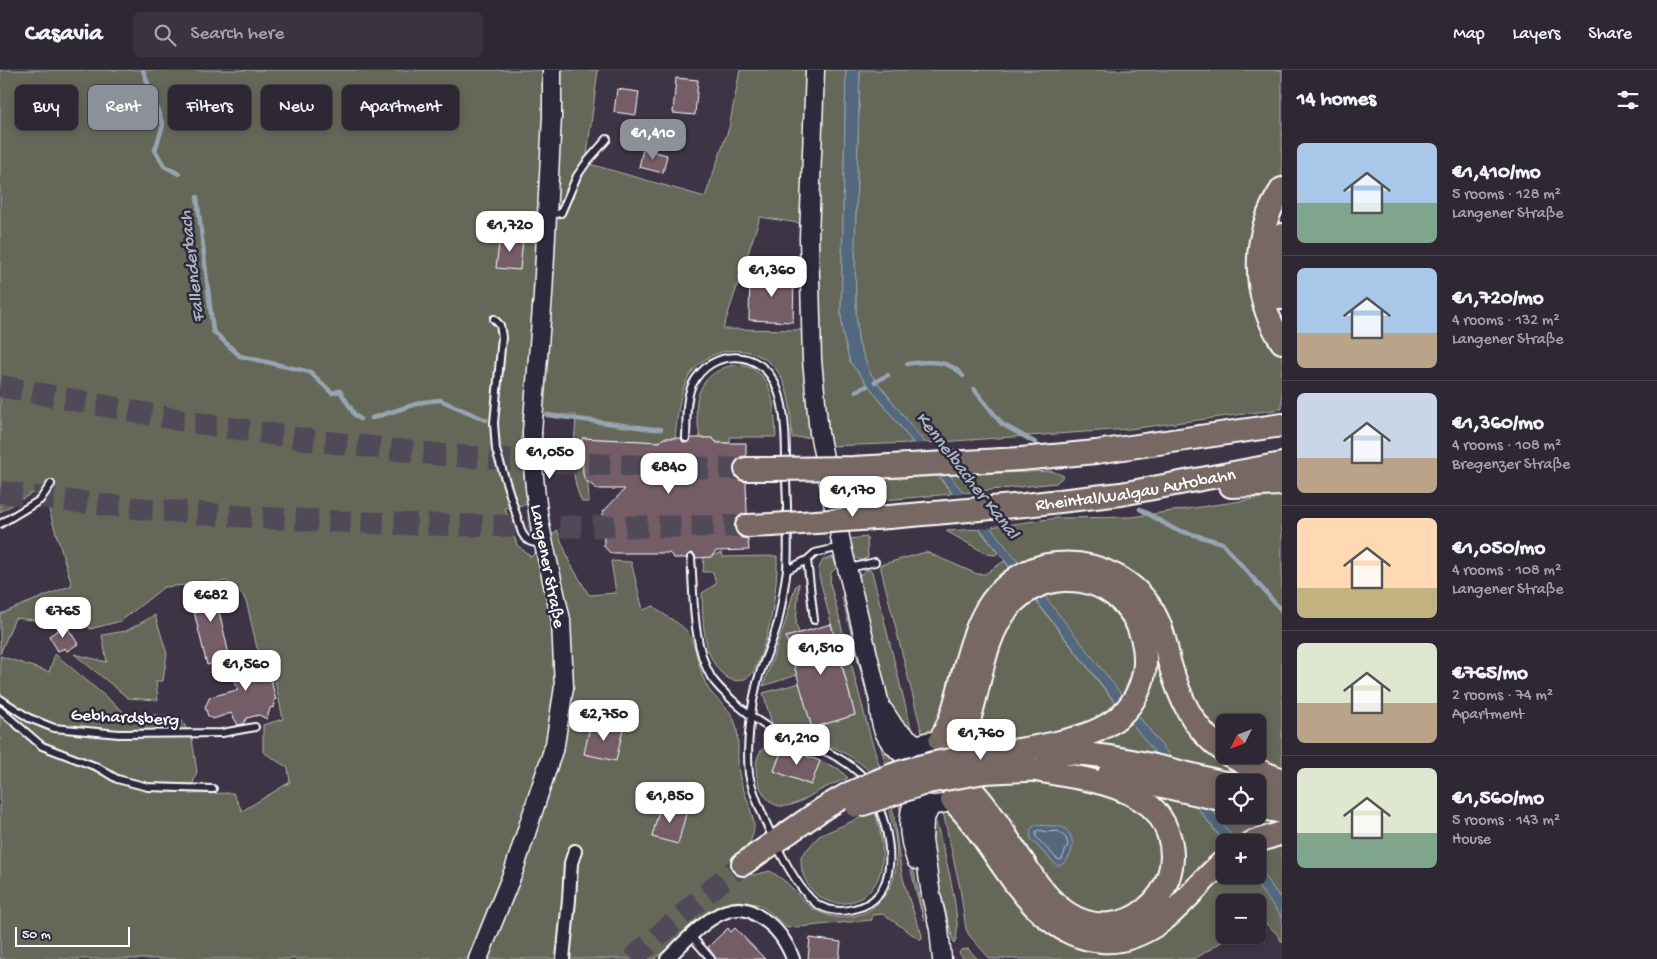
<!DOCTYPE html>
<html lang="en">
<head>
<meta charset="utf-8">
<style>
  :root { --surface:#2e2734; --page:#3a3340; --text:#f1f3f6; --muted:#a7a5ac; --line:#49444f; --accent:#8c9099 }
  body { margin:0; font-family:"Gochi Hand",sans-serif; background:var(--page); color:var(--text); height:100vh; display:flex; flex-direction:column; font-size:19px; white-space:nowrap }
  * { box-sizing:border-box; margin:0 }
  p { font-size:16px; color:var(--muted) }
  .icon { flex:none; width:28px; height:28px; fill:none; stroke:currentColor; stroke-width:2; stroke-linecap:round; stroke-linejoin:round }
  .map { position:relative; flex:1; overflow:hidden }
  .panel { display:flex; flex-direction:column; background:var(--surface); width:375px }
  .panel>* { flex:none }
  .top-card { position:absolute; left:15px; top:15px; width:475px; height:45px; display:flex; gap:10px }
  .needle { width:32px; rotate:228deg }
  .buttons { position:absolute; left:1216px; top:644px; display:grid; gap:10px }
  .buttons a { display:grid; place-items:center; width:50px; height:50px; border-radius:8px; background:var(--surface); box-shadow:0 2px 8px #0003,0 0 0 1px var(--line); font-size:25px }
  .scale { position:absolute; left:15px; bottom:12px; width:115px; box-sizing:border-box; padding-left:5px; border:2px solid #fff; border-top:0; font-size:14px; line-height:18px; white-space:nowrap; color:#fff; -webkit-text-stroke:4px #2f2a3d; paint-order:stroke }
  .price { position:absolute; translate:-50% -42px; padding:0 11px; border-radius:10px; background:#fff; color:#222; font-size:16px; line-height:32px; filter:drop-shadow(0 1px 2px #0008) }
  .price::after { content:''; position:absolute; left:50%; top:30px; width:15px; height:11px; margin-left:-8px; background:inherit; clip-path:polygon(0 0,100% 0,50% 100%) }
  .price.selected { background:var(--accent); color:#fff }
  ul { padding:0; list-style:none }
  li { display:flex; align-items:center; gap:15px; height:125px; padding:0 15px }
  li+li { border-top:1px solid var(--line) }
  li span { display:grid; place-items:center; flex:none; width:140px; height:100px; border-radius:8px; color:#555 }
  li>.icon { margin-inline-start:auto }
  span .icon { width:60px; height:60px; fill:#fffc; stroke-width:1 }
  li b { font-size:21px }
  h2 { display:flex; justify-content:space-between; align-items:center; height:60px; padding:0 15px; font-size:21px }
  .chip { padding:0 18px; border-radius:8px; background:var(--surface); box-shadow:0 2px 8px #0003,0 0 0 1px var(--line); font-size:18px; line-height:45px }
  .chip.selected { background:var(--accent); color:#fff }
  header { display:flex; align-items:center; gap:30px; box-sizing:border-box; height:70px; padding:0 25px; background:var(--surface); border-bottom:1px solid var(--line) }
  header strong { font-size:24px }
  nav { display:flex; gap:28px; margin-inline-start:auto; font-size:18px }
  .search { width:350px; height:45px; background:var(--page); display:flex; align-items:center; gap:12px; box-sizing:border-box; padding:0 18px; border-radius:8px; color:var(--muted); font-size:19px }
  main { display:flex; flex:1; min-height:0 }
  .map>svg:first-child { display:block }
  .green { fill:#656759; stroke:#b2b3ac; fill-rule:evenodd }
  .water { fill:#52687d; stroke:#97a4b1 }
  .pier { fill:#3d3445 }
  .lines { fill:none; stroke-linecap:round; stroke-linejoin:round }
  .shore { stroke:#bac3cb; stroke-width:1 }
  .stream { stroke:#97a4b1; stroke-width:4.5 }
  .building { fill:#755d67; stroke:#fff }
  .highway-tunnel { stroke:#504858; stroke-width:22; stroke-dasharray:22 11; stroke-linecap:butt }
  .lane-casing { stroke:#fff; stroke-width:10 }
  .street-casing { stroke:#fff; stroke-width:16 }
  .secondary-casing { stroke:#fff; stroke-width:21 }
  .highway-casing { stroke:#fff; stroke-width:26 }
  .lane { stroke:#2f2a3d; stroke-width:6 }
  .street { stroke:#2f2a3d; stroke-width:12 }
  .secondary { stroke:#2f2a3d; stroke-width:18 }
  .highway { stroke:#776864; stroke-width:22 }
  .secondary-bridge-casing { stroke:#fff; stroke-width:21; stroke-linecap:butt }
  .highway-bridge-casing { stroke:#fff; stroke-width:26; stroke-linecap:butt }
  .secondary-bridge { stroke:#2f2a3d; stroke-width:18 }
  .highway-bridge { stroke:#776864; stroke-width:22 }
  .labels { text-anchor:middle; stroke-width:5; stroke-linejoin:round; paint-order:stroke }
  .street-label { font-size:18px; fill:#fff; stroke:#2f2a3d }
  .water-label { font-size:19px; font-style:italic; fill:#a8b4be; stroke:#2f2a3d }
</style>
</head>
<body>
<header>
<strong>Casavia</strong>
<div class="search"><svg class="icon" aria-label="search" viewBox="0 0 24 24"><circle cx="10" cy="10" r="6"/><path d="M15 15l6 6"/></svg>Search here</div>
<nav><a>Map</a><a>Layers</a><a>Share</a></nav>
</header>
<main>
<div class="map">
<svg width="1282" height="889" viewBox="0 0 1282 889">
  <rect width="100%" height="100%" fill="#3d3445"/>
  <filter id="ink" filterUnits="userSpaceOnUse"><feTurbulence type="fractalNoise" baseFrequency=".02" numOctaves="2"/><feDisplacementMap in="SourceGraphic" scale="10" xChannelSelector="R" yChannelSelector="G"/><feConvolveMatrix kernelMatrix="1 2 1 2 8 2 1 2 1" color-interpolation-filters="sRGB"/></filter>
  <g filter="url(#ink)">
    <!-- green -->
    <path class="green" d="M0,0h598l-12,93 119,34 24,-69 11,-58h67l-2,154 -45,-7 -37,112 82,1 5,107 -18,1c-1,-19 -1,-39 -9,-57 -16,-37 -67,-41 -91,-9 -14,19 -14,44 -17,66h-11l-4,3 -3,1 -74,-4v36l5,9 1,19h-7c-14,-28 -7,-58 -6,-87h-53l1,64 4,25 -23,4 12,37 14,12 26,-27 13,33 19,32 27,-2 -5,-32 20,1 12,48 11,-4c10,12 30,16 37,32 7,16 8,35 17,50 7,11 19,18 25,29 9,19 2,42 7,61 3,12 14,37 14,48 0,14 -8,23 -18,32l12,15 5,2 17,-4c8,5 16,10 22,17 10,10 17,21 32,26 12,5 25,4 37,0 8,-2 13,-7 19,-13 24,-24 18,-64 7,-94l5,-2c4,21 5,42 9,63 4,23 13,45 21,67v4h-3l-36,-25 -11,1v5l-85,8c-7,-6 -23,-23 -31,-24 -42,-9 -72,30 -101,55h-655v-303l49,16 6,-18 70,59 55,4 12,22 5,33 -8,22 44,-1 9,18 48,-29 -2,-14 -25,-16v-27l20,-6 -12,-57 -14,-14 -10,-44 -4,-9 -16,-14 -63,6 -43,34 -31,8 -10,-19 -28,12 -37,-4 -15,36v-40l72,-29 -28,-91 -10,-2 -34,20z
      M822,0h24l-5,244 2,21 7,27 63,81 -84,3 -7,-58 -5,-108z
      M860,0h422v106l-12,18 4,150 8,10v55l-153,20 -204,14 -55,-70 -12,-32 -2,-31 -1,-65z
      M733,295c42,-1 41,41 43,72h-46v6l-13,-1 -5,-4h-12c-1,-7 -2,-13 -3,-20 -4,-27 10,-47 36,-53z
      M1052,401l12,5 -8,7 -93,10 -14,-18z
      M938,406l14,18 -112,10 -5,-23z
      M1282,425v275l-37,-15h13v-33h-33v20l-35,-43 -23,-79 -148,-56 -29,-37 67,-9 75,-1z
      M979,459l19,24 -3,2 -8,-1 -41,-23z
      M867,467l1,20c-13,10 -17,-8 -20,-18z
      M926,482l51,22h8l19,-13 7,8 -72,153 -9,8 -8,3 -42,-168z
      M722,483l1,4 54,-1c1,33 -8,91 -26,119 -8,6 -16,8 -25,2 -24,-18 -23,-57 -24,-84l14,-9 -3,-12h-10l1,-15z
      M833,487l3,11 -5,5 -1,10 41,156 9,28 -11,4c-26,-25 -63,-34 -97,-47l-9,-31 37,-10 12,45 43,-13 -36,-139v-8l4,-8z
      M866,500h5l1,2 40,160 -7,-4 -10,-15 -5,-11 -12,-40 -20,-83 1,-3z
      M1061,501c18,-1 33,3 48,10 50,24 43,83 65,126 13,28 34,46 59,64l-2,5 -4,-1 1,-3 -56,-13 -35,-45 15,-29 -1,-2c1,-8 4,-16 4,-23 -1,-57 -58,-102 -113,-82l-2,-2 8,-3z
      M799,513l-3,41 3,9 -2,42 -34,11 22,-63 10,-36z
      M1054,519l44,4 26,22 13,33 -5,29 -10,19 -79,-100z
      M843,524l34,130 19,37 -10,4 -12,-41 -32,-127z
      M1035,530l81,104 -30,21 -64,15 -50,5 1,-14 30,-103 20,-19z
      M155,545l12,39 -4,27h-7l2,19 -30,-2 -54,-44 33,8 -5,-27 24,-4z
      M1130,651l28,35 -32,-8 -32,-5z
      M771,673l13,1 -10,27 36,14 10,-24 19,8 9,9c-10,4 -20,8 -29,13 -12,6 -25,17 -40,15 -21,-4 -35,-53 -8,-63z
      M1028,710l61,8 54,22 17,26 3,35 -24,35 -36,11 -38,-14 -47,-61c3,-34 -31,-32 -36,-59zM1040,755l7,2 12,-1 -6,36 -22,-23z
      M1146,724l49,11 30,38 -27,24 1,2 -18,20 -32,30 -60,14 1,-3 87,-50z
      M906,730v33l18,87c-12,-40 -19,-76 -25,-117z
      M1210,738l15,4v3h22l35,6v3l-30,8 -2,-3 -17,9z
      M875,741c5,18 10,39 6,58 -8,39 -59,48 -76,10 -4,-7 -4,-16 -4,-23l18,-20z
      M943,742l7,2 108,123 156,-51 13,-11h22l33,42v25l-6,-9 -13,-12 -5,2v-21h-33v33h7l-37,24h-205l-21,-24 -3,-6 -6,-41z
      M934,746c7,21 32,113 20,128l-24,-93 -1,-29z
      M1282,774v56l-24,-32v-14l12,-4 -3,-3z
      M968,879l10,10h-14l-5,-6 2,-3z"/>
    <!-- water -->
    <path class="water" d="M846,0h14l-5,175 1,65 2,31 12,32 367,469 -12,1 -375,-481 -7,-27 -2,-21z
      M1035,755c7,0 13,1 20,1 2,0 3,0 4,0 20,6 16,35 -1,40l-5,-4 -22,-23 -1,-9z
      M1258,798l24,32v17l-33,-42h9z"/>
    <!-- pier -->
    <path class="pier" d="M928,373l24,32 -17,1 -25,-32z
      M966,423l27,34 -17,2 -26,-35z"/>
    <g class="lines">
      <!-- shore -->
      <path class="shore" d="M1039,760l8,2 11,-1 8,7 2,6 -6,15 -3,1 -3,-2 -20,-21v-5z"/>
      <!-- stream -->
      <path class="stream" d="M143,0l20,55 -8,25 9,16 15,8
        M197,127l16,134 27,25 70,16 22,21 8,-2 15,24 5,4
        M907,294c19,-3 43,-5 56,12
        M875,312l13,-7
        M974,319l28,35 34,19
        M856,321l11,-5
        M547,345l106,14h8
        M372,348l51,-16 17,-2 46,20
        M1140,439l34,20 48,14 60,68"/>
    </g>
    <!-- building -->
    <path class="building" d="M676,8l22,2 -3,35 -22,-2z
      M617,19l22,3 -3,23 -22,-3z
      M643,79l24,6 -4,18 -24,-6z
      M500,166l23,3 -3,31 -24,-2z
      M750,205l44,2 -1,45 -44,-2z
      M582,368l78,4 4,-4h17l2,4 3,1 4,-2 1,-3h21l5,5h29v13l-6,1 -5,5 -2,7 1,6 5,5 7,2 1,31 -7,2 -4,5 -2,6 2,7 4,4 8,2 1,11 -33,1 -5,6 -15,1 -2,-4 -4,-1 -4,5h-12l-5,-5h-59l-6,-7 -1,-34 22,-23h-28l-12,-9 -2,-6z
      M213,518l9,1 10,10 -15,3 13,57 -23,6 -18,-74z
      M831,554l24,91 -43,13 -26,-91z
      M66,555l12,19 -11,7 -2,-3 -7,3 -9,-15z
      M251,586l1,3 8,-2 8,10 8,33h-2l1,5h-2l1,2 -4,1 -3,11 -8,-4 -12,3 -4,6 -5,1 -7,-12 -18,6 -5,-3 -3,-9 5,-10 27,-7 -6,-30z
      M591,652l32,7 -7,32 -32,-7z
      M783,677l37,14 -9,24 -37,-14z
      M661,733l26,7 -9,34 -26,-7z
      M728,858l3,4 4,-4 30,31h-49l-8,-12z
      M810,868l31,4 -2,17h-31z"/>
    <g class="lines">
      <!-- highway-tunnel -->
      <path class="highway-tunnel" d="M0,316l185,35 125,19 132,15 146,9 158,5
        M0,422c248,35 498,36 747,34
        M632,889l83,-73 28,-22"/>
      <!-- lane casing -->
      <g class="lane-casing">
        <path id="lane" d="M548,145l13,-2 16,-37 9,-13 21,-24
          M494,249l6,6 2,12 -8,86 2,27 26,83c5,9 11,11 21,10
          M686,368c1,-17 -1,-37 6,-53 19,-38 70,-37 85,3 10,24 9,64 9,91 1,30 3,61 1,91
          M0,454l40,-24 11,-16
          M691,488c3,37 1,86 20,119 7,11 19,21 29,30 13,11 28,22 44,28 30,11 61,21 82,45
          M807,490l-20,10c-3,17 -5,35 -9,52 -5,19 -13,36 -19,54 -8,25 -13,72 -10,98 5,29 45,118 71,132 10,5 23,6 34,3 48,-10 38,-73 23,-106
          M850,498l25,-6
          M814,550l-7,-60 8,-7 26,-6
          M0,629l29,19 25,10 65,6 103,-1 33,-6
          M0,640l42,36 55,21 20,12 31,8 65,2
          M691,866l20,23"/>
      </g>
      <!-- street casing -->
      <g class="street-casing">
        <path id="street" d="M563,889l6,-59 2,-37 4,-12
          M667,889c19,-18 53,-60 83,-48 4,2 9,6 13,8 14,9 24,24 30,40"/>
      </g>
      <!-- secondary casing -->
      <g class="secondary-casing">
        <path id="secondary" d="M815,0l-6,168 3,122 7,73 23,114 37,154c0,27 6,40 27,56
          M532,362l11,-137 9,-179v-46
          M884,641l11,17 23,18
          M902 703a32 32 0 1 1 64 0a32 32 0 1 1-64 0Z
          M915,729c-10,19 -6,41 1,61
          M931,736l-7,14 -1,20 8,55 8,34 3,30
          M478,889l36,-89 41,-126 9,-57 -3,-67 -20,-89"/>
      </g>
      <!-- highway casing -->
      <g class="highway-casing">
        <g id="highway">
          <path d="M1282,119c-31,47 -31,106 0,153"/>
          <path d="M1282,165c-4,21 -7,41 0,63"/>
          <path d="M1021,389l75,-7 186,-27"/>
          <path d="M746,399h25"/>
          <path d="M1231,416l51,-2"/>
          <path id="s1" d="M889,447l136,-12 96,-11 161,-30"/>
          <path d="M747,456l25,-1"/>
          <path d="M940,671c4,-8 9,-18 12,-27 11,-34 16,-72 34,-104 15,-25 41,-44 70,-46 40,-4 82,16 100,53 7,14 10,29 13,44 10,36 24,69 56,91"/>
          <path d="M956,681c4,-8 8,-16 11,-25 14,-39 15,-88 43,-120 13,-15 33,-25 53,-26 83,-4 114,107 41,147 -29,16 -88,24 -121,28"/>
          <path d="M1047,683c60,-2 120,16 178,30"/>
          <path d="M1229,685l23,13 30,12"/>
          <path d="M985,702l60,-3"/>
          <path d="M1109,704l116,26"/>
          <path d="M965,713c24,23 41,54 60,82 11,18 24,36 42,48 54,36 122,-19 101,-80 -4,-11 -10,-21 -19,-28 -33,-25 -78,-28 -118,-36"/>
          <path d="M1258,720l24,2"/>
          <path d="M952,730c48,46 76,136 150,141 21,2 43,-8 60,-20 23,-18 41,-42 63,-61"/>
          <path d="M1258,737l24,5"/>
          <path d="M1254,772l28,-9"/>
          <path d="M743,794l81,-56 26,-15"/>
        </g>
      </g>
      <!-- lane -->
      <use href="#lane" class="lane"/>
      <!-- street -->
      <use href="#street" class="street"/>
      <!-- secondary -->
      <use href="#secondary" class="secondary"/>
      <!-- highway -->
      <use href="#highway" class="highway"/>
      <!-- secondary-bridge casing -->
      <g class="secondary-bridge-casing">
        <path id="secondary-bridge" d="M532,362c0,35 3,64 9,99"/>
      </g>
      <!-- highway-bridge casing -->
      <g class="highway-bridge-casing">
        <path id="highway-bridge" d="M771,399l82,-1 168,-9
          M772,455l117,-8
          M850,723c14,-6 27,-12 40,-17 30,-11 62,-17 93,-21
          M857,736l71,-24 57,-10"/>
      </g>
      <!-- secondary-bridge -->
      <use href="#secondary-bridge" class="secondary-bridge"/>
      <!-- highway-bridge -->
      <use href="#highway-bridge" class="highway-bridge"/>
    </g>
  </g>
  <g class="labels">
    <!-- street labels -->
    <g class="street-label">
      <text dy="6" stroke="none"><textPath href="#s1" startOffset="248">Rheintal/Walgau Autobahn</textPath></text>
      <text transform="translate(549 496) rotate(79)" y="6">Langener Straße</text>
      <text transform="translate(125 646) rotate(3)" y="6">Gebhardsberg</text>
    </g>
    <!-- water labels -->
    <g class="water-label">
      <text transform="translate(190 197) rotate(-97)" y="7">Fallenderbach</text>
      <text transform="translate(969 404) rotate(52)" y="7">Kennelbacher Kanal</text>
    </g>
  </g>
</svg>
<div class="buttons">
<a><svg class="needle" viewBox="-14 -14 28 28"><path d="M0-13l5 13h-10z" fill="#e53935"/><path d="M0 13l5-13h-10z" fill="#a7a5ac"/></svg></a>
<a><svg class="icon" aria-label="locate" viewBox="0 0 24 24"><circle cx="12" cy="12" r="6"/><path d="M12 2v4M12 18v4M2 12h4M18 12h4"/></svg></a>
<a>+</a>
<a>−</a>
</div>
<div class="scale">50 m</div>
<b class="price selected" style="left:653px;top:91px">€1,410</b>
<b class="price" style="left:510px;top:183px">€1,720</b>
<b class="price" style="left:772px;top:228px">€1,360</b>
<b class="price" style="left:550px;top:410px">€1,050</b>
<b class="price" style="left:669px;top:425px">€840</b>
<b class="price" style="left:853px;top:448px">€1,170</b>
<b class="price" style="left:211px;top:553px">€682</b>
<b class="price" style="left:63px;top:569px">€765</b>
<b class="price" style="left:821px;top:606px">€1,510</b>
<b class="price" style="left:246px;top:622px">€1,560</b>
<b class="price" style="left:604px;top:672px">€2,750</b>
<b class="price" style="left:981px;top:691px">€1,760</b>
<b class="price" style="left:797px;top:696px">€1,210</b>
<b class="price" style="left:670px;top:754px">€1,850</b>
<div class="top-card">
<a class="chip">Buy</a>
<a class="chip selected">Rent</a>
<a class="chip">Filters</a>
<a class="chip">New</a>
<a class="chip">Apartment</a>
</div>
</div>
<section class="panel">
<h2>14 homes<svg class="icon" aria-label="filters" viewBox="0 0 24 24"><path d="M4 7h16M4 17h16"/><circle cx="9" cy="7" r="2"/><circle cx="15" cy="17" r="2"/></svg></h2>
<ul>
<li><span style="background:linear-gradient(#a9c7e8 60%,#7fa58c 0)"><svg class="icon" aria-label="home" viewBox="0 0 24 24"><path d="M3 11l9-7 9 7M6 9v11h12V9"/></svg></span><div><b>€1,410/mo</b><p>5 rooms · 128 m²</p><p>Langener Straße</p></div></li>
<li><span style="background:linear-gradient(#a9c7e8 65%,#b9a48a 0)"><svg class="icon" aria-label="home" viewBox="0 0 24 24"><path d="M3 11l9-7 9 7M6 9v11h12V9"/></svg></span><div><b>€1,720/mo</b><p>4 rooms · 132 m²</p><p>Langener Straße</p></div></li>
<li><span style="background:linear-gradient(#c9d6e8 65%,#b9a48a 0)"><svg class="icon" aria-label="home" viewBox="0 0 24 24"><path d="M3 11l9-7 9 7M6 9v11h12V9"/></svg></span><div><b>€1,360/mo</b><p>4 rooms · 108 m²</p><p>Bregenzer Straße</p></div></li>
<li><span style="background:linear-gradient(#ffd9b3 70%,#c2b280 0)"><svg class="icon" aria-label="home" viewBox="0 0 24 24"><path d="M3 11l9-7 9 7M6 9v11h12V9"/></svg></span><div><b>€1,050/mo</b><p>4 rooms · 108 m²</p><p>Langener Straße</p></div></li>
<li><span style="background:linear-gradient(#dfe7d0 60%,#b9a48a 0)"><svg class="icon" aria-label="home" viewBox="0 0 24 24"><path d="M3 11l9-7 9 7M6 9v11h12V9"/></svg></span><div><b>€765/mo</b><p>2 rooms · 74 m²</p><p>Apartment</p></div></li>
<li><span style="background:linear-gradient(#dfe7d0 65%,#7fa58c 0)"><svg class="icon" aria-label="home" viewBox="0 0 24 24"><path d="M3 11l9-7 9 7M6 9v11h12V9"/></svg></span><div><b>€1,560/mo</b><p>5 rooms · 143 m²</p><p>House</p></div></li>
</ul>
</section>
</main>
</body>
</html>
